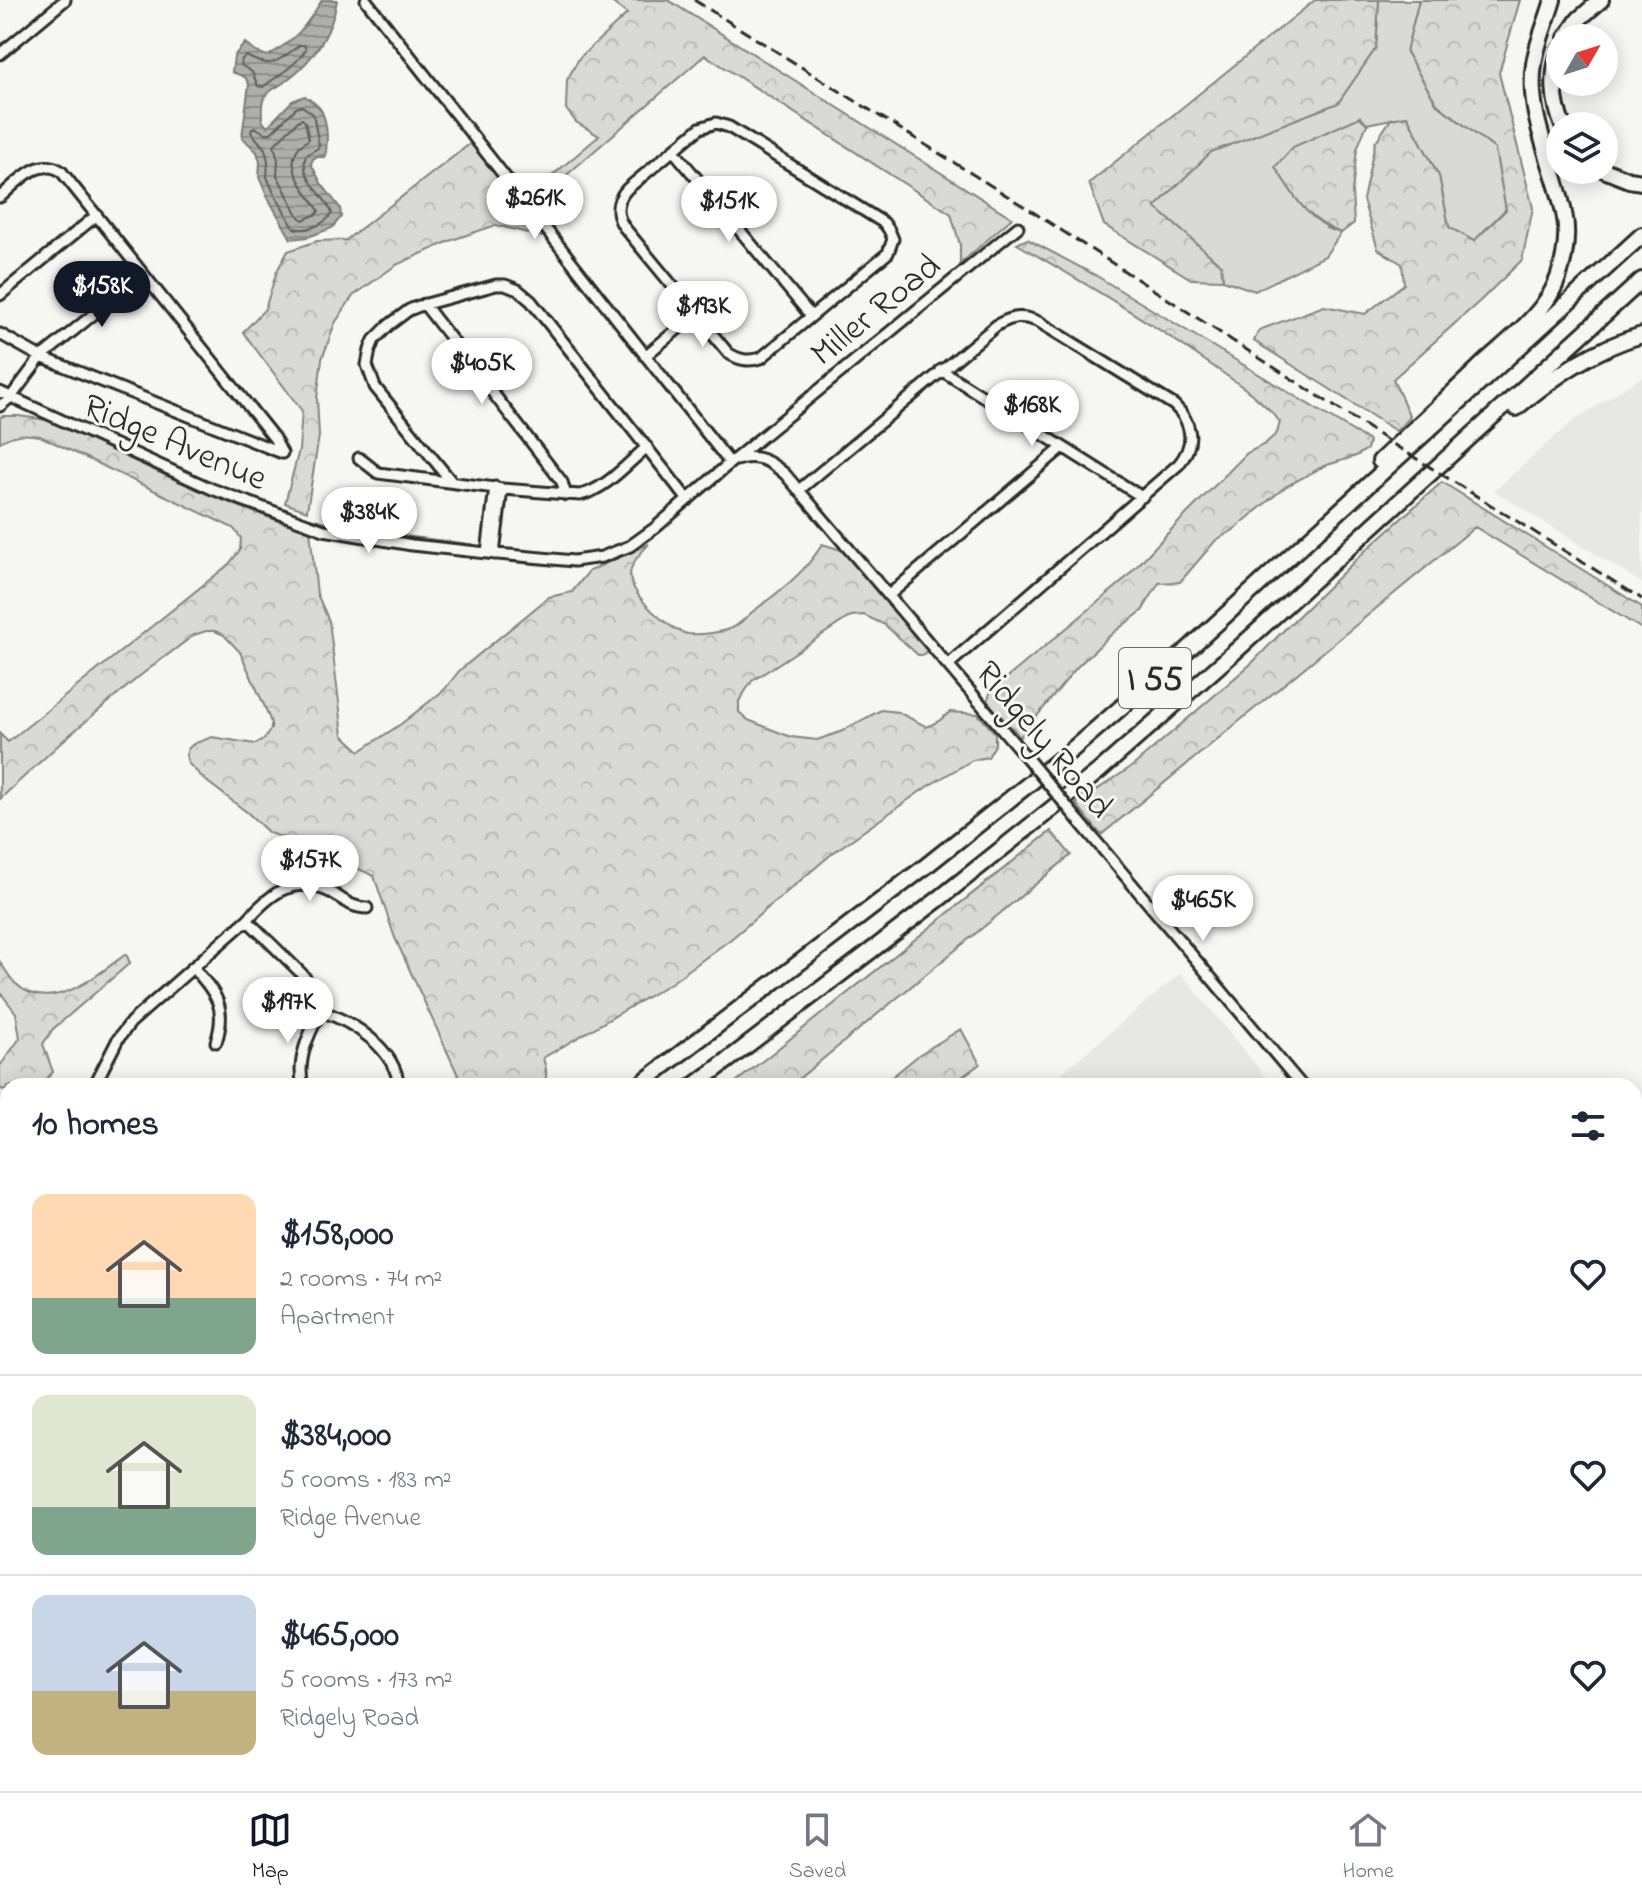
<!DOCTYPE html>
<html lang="en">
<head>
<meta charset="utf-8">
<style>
  :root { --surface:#fff; --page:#f6f6f7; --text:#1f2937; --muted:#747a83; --line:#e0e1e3; --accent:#111827 }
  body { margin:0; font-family:"Indie Flower",sans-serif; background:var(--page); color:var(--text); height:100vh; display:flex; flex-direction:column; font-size:30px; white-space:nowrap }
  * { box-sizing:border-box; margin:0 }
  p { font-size:26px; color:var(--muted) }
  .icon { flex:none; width:44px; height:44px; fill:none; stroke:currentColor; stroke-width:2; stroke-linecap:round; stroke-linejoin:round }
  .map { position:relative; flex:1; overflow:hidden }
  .drawer { position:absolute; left:0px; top:1078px; width:1642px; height:714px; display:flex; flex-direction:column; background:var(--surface); border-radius:24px 24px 0 0; box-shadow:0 4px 20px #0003 }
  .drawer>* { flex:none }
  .needle { width:52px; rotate:51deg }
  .buttons { position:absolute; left:1546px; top:24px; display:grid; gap:16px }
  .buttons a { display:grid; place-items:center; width:72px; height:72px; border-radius:50%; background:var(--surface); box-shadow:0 4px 20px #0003; font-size:40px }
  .price { position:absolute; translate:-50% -68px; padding:0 18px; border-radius:28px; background:#fff; color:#222; font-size:26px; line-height:52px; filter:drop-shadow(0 2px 4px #0008) }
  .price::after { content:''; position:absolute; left:50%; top:48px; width:24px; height:18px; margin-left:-12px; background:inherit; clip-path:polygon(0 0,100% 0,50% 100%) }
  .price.selected { background:var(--accent); color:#fff }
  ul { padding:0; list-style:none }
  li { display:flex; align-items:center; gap:24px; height:200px; padding:0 32px }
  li+li { border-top:2px solid var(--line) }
  li span { display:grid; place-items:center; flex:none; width:224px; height:160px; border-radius:16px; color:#555 }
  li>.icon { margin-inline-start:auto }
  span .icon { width:96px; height:96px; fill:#fffc; stroke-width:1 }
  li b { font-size:34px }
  h2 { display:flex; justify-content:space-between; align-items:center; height:96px; padding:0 32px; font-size:34px }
  .tab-bar { display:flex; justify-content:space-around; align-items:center; height:112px; border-top:2px solid var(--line); background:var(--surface); font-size:22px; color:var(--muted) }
  .tab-bar a { display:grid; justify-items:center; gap:4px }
  .tab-bar .selected { color:var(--accent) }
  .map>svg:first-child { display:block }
  .built { fill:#e7e7e3 }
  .grass { fill:#d9d9d5; stroke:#828280; stroke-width:2 }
  .forest { fill:url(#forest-crowns); stroke:#828280; stroke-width:2 }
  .water { fill:url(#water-rules); stroke:#7a7a78; stroke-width:2 }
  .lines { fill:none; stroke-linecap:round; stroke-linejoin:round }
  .shore { stroke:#5f5f5e; stroke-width:2 }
  .stream { stroke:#7a7a78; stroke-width:3 }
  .minor-casing { stroke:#2b2b2b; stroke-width:15 }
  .highway-casing { stroke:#2b2b2b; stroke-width:20 }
  .minor { stroke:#f6f6f2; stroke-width:9 }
  .highway { stroke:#f6f6f2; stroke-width:14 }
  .rail { stroke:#2b2b2b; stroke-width:3; stroke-dasharray:12 6; stroke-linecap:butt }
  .minor-bridge-casing { stroke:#2b2b2b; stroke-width:15; stroke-linecap:butt }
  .minor-bridge { stroke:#f6f6f2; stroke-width:9 }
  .labels { text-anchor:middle; stroke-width:6; stroke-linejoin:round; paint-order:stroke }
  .shield { fill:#f6f6f2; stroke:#686867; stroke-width:2 }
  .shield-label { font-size:34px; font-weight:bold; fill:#2b2b2b }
  .street-label { font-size:36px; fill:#2b2b2b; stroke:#f6f6f2 }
</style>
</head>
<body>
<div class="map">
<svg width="1642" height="1791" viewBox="0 0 1642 1791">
  <defs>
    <pattern id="forest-crowns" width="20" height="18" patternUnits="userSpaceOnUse" patternTransform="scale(2)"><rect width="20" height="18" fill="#d9d9d5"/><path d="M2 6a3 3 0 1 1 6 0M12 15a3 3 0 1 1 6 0" fill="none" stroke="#babab7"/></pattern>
    <pattern id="water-rules" width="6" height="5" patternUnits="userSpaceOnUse" patternTransform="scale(2)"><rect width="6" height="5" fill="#aeaeab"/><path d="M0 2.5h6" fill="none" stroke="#8e8e8b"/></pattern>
  </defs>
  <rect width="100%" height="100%" fill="#f6f6f2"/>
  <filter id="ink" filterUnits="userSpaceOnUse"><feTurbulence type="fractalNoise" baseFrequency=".0125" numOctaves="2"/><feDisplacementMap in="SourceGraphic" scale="16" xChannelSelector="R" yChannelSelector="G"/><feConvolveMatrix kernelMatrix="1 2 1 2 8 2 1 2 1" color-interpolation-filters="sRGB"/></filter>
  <g filter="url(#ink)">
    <!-- built -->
    <path class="built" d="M1642,377v206l-148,-92 81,-72z
      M1181,973l92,113h-227z"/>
    <!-- grass -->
    <path class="grass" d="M1379,0h40l-13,52 31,52 58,45 11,60 -32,32 -25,-14 -10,-51 -32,-60 -40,8 -7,-7 -34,111 15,5 -16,23 -70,35 -32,-11 -2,-15 -67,-58 57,-55 127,-49 38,-55z"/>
    <!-- forest -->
    <path class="forest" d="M609,0h59l344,218 -52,46v-19l-9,-31 -246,-159 -166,144 -5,-8 65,-55 -23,-14 -10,-13 1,-29 12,-22 48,-44z
      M1315,0h64l-3,48 -38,55 -127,49 -56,55 66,58 2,15 -32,-1 -87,-54 -15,-42z
      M1419,0h101l-21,73 34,135 -11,52 -41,40 -88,79 17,38 -14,14 -142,-90 5,-11 65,-24 41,8 39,-30 -2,-20 -24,-15 -15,-49 12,-57 16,-24 16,-3 32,60 10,51 25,14 32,-31 -11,-61 -58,-45 -31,-52z
      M1360,117l7,7 -10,25 -5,43 2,31 -13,10c-35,-13 -46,-36 -66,-66l18,-20z
      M471,143l76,95 -51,-13 -44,15 -56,25 -43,31 -18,27 -13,36 -5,39 2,38 -12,75 -22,-8 14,-53 3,-39 -59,-79 22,-23 12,-38 11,-20 29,-10 29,-1z
      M1027,239l68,36 274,166 -2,8 -11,7 -32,10 -39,21 -53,44 -16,9 -36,42 -21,1 -17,28 -29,22 -36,34 -57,70 -33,-36 4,-10 131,-109 46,-49 79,-80 18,-9 12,-11 3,-11c-20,-26 -49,-43 -76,-62 -60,-42 -123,-79 -187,-116z
      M2,416h17l28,4c86,40 172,84 263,111l7,63 12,27 14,114 17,16 41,-27 43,-34 16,-20 89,-73 23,-5 17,-21 60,-27c-8,9 -18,18 -19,31 -1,19 41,57 58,59 12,1 32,-1 44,-6 7,-3 13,-10 19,-15 25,-19 56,-41 71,-69l23,7 81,94 1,5 -4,5h-5l-33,-30 -21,-10 -13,1 -99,65 -13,20v11l9,8 43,17 26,3 23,-8 41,-22 17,2 29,15 12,-6 11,-9 28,2 17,19v12l-7,12 -15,3 -45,26 -94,66 -103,87 -60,44 -128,75c3,10 6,19 -1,28h-79l-68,-148 -21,-62 -68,-31 -37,-12 -21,-20 -43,-33 -17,-17 -2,-8 2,-6 5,-5 19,-7 43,7 9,-5 7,-10v-6l-7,-18 -24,-53 -16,-17 -9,-4h-9l-12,4 -53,40 -75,63 -66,61v-65l8,8 220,-177 12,-15 1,-12 -8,-10 -193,-92c-16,-3 -26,-2 -40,6v-24z
      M1442,482l200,125v22l-167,-102 -374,308 -25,-31 58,-39 118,-102 34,-35 79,-77z
      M1051,831l20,24 -281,231h-59z
      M126,954l4,9 -77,66 -10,15 10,28 -13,14h-32v4l-8,-1v-23l20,-28 -4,-25 -16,-21v-30c5,7 9,15 15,21 35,34 82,-8 111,-29z
      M961,1029l19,35 -31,22h-68l39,-32z
      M0,1511l8,3v27l-8,8z
      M456,1784h45l1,7h-48z
      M572,1784h47l3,7h-48z
      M827,1784h422l5,7h-435z"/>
    <!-- water -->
    <path class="water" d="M322,0h15c-5,33 -24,60 -50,80 -8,7 -20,10 -24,21 -2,5 -1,13 -1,19l5,7 25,-26 13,-5c5,4 13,9 16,14 7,13 7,33 4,47h-9l-3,2 -2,5 10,19 19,25 1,9 -9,11 -24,9 -17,2 -24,-43 -8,-19 1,-15 -3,-10 -15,-15 7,-53 -4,-7 -13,-5 2,-16 11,-13 11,9 12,4c29,-18 36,-27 54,-56z"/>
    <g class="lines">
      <!-- shore -->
      <path class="shore" d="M300,45h4l2,4c-11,18 -28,26 -43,38l-5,-1 -6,-14 -11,-7 1,-6 4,-3c27,14 31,5 54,-11z
        M302,106l11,8 6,31 -1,3 -12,7c-8,23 19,39 26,58 -7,12 -26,19 -38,15l-20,-35 -7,-16 1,-16 -3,-12 -14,-17 1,-3 3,-2 9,6h7l25,-25z
        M302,119l3,3 4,17c-3,3 -7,5 -10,8 -17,21 10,47 20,64l-2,3 -14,6 -4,-3 -22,-42 1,-15 -4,-15 25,-25z"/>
      <!-- stream -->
      <path class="stream" d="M307,518l53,13 113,14"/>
      <!-- minor casing -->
      <g class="minor-casing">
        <path id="minor" d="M366,0l364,463
          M0,54l65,-54
          M716,123l13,4 155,96 5,7 4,9 -5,14 -127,105c-13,4 -22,2 -33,-5l-104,-126c-9,-13 -8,-26 3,-38l73,-61z
          M673,150l138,166
          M0,197c17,-14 38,-41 61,-26l213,267 8,15
          M0,295l97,-80
          M424,304l138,178 4,13
          M0,334l41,23 241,96
          M645,356l51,-42
          M941,370l201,127
          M0,392l212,97 112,41 88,15 75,8 87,8 28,-4 28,-11 25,-18 75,-65 288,-236
          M0,406l11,-9 30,-40 102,-83
          M359,458l19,15 125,16 77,6c25,-5 47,-31 67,-48
          M737,460c19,-7 33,1 48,14l241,283
          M451,481l-76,-94 -8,-22 3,-15 4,-10 15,-15 20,-15 10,-4 77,-21h9l13,5 13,11 157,199
          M799,490l198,-165c16,-9 26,-10 42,-3l135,83c18,17 22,38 5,59l-231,201
          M487,553l8,-66
          M494,554l8,-65
          M889,595l174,-148
          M1079,821l223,265
          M247,920l55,54 10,13 9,24c32,11 74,37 78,75
          M193,967c22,26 35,39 23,75
          M94,1086l24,-47 13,-17 116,-102c25,-28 47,-46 85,-27 12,7 20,15 35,15
          M303,1086c-7,-26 6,-53 18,-75
          M0,1144h8
          M0,1288l8,10
          M0,1415l8,2
          M1634,1479l8,10
          M1634,1736l8,-6
          M1568,1791l8,-7"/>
      </g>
      <!-- highway casing -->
      <g class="highway-casing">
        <path id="highway" d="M1566,38l13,-19 22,-19
          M1560,50c-9,24 -7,52 3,76
          M1604,170l25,10 13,2
          M1516,408c39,-32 77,-59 126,-73
          M1380,461c35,-33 71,-66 106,-100 22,-20 48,-40 64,-66 13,-22 20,-57 14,-82 -10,-49 -38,-98 -30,-149 3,-22 13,-43 19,-64
          M638,1086l288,-220 148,-118 109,-94 459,-419
          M694,1086l246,-188 159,-127 140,-123 403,-368
          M0,1572l8,-7
          M0,1614l8,-6"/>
      </g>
      <!-- minor -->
      <use href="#minor" class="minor"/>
      <!-- highway -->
      <use href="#highway" class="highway"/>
      <!-- rail -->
      <path class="rail" d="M694,0l339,212 355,229 254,158"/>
      <!-- minor-bridge casing -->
      <g class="minor-bridge-casing">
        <path id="minor-bridge" d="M1026,757l53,64"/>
      </g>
      <!-- minor-bridge -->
      <use href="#minor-bridge" class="minor-bridge"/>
    </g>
  </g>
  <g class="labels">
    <!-- shield labels -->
    <rect class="shield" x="1119" y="648" width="72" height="60" rx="6"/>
    <g class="shield-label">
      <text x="1155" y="690">I 55</text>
    </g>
    <!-- street labels -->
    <g class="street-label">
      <text transform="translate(874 308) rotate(-39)" y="13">Miller Road</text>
      <text transform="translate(176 440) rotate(23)" y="13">Ridge Avenue</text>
      <text transform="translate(1046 738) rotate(50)" y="13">Ridgely Road</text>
    </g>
  </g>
</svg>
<div class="buttons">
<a><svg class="needle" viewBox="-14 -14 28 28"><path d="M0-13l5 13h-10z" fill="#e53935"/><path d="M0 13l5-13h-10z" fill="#747a83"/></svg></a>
<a><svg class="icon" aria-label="layers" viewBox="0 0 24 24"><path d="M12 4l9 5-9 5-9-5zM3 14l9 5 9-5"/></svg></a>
</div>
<b class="price" style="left:535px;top:241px">$261K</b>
<b class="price" style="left:729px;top:244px">$151K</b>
<b class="price selected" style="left:102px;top:329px">$158K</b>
<b class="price" style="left:703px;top:349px">$193K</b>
<b class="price" style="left:482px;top:406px">$405K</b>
<b class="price" style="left:1032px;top:448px">$168K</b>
<b class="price" style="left:369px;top:555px">$384K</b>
<b class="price" style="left:310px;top:903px">$157K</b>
<b class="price" style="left:1203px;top:943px">$465K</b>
<b class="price" style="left:288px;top:1045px">$197K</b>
<section class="drawer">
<h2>10 homes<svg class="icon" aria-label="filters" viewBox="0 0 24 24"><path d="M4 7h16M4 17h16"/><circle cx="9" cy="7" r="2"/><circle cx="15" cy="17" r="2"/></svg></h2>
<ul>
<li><span style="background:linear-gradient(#ffd9b3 65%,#7fa58c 0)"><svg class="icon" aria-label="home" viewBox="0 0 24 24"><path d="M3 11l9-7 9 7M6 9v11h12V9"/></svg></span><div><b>$158,000</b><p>2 rooms · 74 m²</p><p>Apartment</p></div><svg class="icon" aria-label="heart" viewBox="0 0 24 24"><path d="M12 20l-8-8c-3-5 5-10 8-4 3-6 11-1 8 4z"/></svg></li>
<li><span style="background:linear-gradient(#dfe7d0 70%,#7fa58c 0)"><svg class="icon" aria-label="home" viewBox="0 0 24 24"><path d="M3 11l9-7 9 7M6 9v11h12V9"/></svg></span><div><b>$384,000</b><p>5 rooms · 183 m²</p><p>Ridge Avenue</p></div><svg class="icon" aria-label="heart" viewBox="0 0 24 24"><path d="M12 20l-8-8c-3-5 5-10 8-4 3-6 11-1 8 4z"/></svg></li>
<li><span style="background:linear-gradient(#c9d6e8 60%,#c2b280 0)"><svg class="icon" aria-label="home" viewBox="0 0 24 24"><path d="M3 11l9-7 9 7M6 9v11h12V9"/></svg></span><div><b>$465,000</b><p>5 rooms · 173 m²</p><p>Ridgely Road</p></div><svg class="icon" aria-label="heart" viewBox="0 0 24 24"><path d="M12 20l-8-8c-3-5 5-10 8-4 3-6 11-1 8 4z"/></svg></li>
</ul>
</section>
</div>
<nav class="tab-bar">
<a class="selected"><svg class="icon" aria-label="map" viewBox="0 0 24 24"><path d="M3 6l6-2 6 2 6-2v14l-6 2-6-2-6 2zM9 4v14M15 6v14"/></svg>Map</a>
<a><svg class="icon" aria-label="saved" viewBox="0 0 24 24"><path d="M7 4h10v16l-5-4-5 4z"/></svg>Saved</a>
<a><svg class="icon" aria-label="home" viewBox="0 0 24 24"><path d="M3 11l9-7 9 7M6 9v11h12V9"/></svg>Home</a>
</nav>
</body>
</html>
